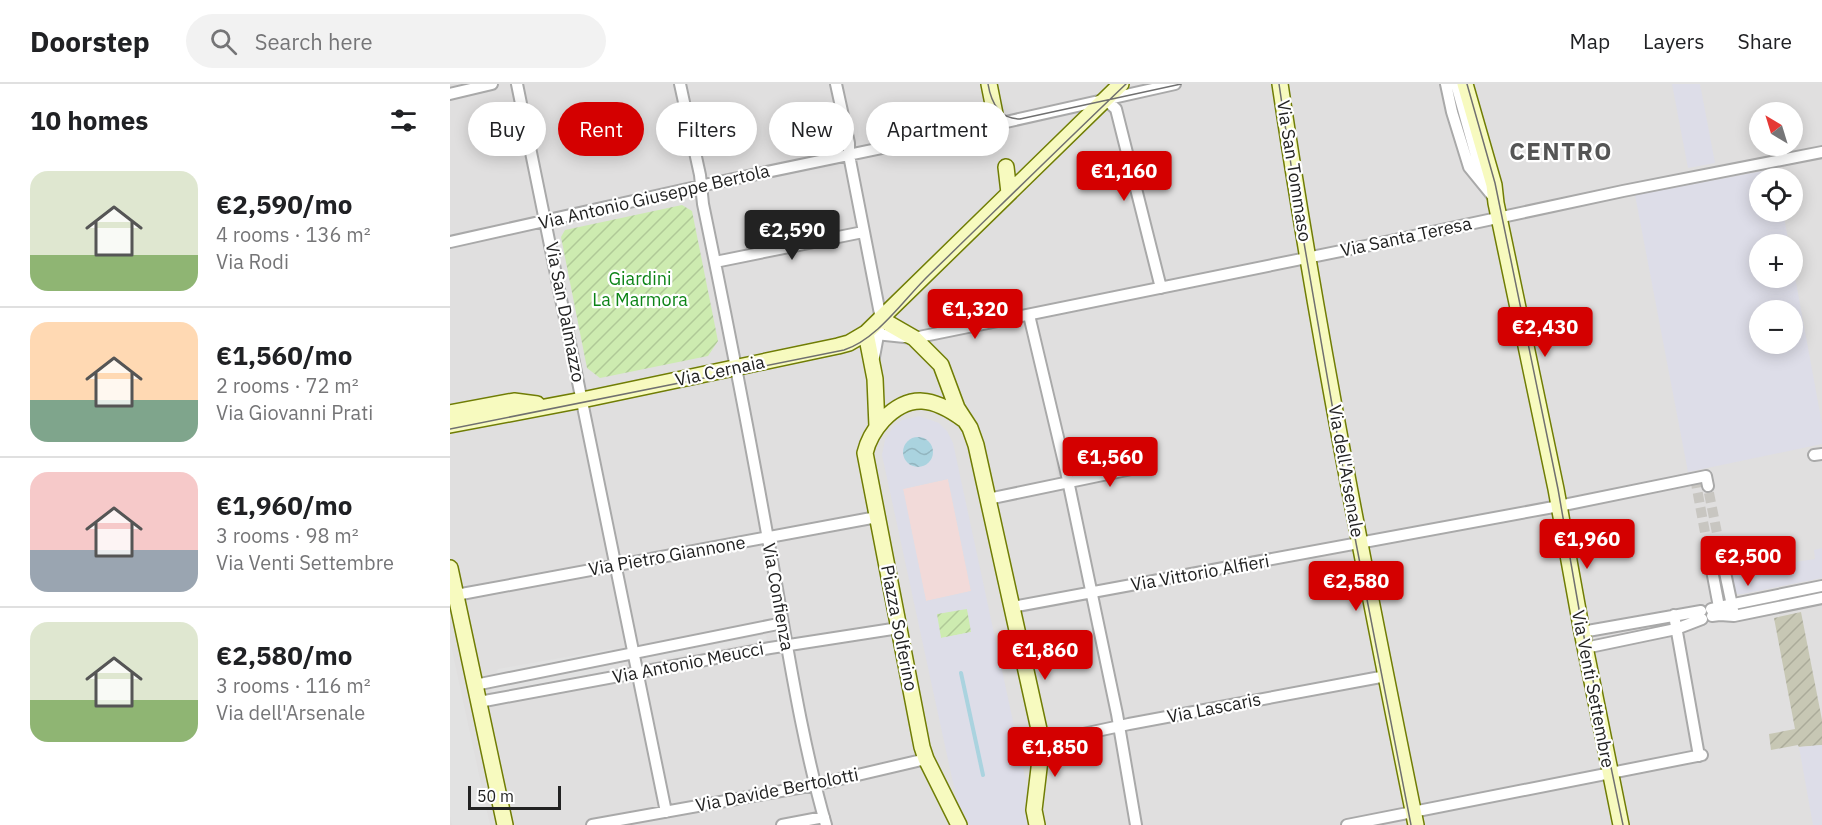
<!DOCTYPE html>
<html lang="en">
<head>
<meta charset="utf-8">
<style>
  :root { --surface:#fff; --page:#f2f2f2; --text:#202124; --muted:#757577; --line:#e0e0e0; --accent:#d40000 }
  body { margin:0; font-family:"IBM Plex Sans",sans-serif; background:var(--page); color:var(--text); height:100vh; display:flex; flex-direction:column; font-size:22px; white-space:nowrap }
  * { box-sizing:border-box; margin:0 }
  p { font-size:20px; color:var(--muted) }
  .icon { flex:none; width:33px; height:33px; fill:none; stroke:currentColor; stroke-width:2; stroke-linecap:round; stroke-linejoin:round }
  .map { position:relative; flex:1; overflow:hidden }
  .sheet { display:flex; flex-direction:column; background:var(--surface); width:450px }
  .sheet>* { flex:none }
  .banner { position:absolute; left:18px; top:18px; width:570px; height:54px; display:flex; gap:12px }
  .needle { width:39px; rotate:322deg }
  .controls { position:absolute; left:1299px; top:18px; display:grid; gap:12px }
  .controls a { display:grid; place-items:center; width:54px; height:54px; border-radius:50%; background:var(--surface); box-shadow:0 3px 15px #0003; font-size:30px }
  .scale { position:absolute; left:18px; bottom:15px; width:93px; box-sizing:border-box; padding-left:6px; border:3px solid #222; border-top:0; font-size:16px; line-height:21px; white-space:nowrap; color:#222; -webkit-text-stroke:4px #fff; paint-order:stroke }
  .price { position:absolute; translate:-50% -51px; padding:0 14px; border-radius:6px; background:var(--accent); color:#fff; font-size:20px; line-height:39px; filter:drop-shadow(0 2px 3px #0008) }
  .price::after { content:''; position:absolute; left:50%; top:36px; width:18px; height:14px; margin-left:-9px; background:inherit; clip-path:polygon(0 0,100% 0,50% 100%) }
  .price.selected { background:#222; color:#fff }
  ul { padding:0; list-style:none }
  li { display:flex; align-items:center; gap:18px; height:150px; padding:0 30px }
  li+li { border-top:2px solid var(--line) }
  li span { display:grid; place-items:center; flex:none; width:168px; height:120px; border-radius:18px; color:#555 }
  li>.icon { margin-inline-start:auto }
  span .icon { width:72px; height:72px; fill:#fffc; stroke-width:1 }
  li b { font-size:26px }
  h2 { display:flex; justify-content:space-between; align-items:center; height:72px; padding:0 30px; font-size:26px }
  .tag { padding:0 21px; border-radius:27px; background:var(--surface); box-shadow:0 3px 15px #0003; font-size:21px; line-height:54px }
  .tag.selected { background:var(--accent); color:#fff }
  header { display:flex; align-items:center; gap:36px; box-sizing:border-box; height:84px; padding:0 30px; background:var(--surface); border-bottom:2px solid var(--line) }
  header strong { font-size:28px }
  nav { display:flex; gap:33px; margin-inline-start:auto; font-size:21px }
  .search { width:420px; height:54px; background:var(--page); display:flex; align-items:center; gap:15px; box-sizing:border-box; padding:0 21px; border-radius:33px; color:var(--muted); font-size:22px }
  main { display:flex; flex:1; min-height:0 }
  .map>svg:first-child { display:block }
  .residential { fill:#e0dfdf; fill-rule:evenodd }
  .commercial { fill:#f2dad9 }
  .construction { fill:url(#construction-furrows) }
  .garden { fill:url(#garden-furrows) }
  .parking { fill:#e2e2e2 }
  .plaza { fill:#dddde8; fill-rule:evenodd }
  .water { fill:url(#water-waves) }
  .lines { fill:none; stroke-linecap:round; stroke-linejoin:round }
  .stream { stroke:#aad3df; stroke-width:4 }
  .street-tunnel { stroke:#c8c6c1; stroke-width:10; stroke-dasharray:10 5; stroke-linecap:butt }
  .street-casing { stroke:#a9a9a9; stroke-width:14 }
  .secondary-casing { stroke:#707d05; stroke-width:18 }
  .street { stroke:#fff; stroke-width:10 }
  .secondary { stroke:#f7fabf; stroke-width:15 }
  .tram { stroke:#707070; stroke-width:1.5 }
  .labels { text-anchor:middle; stroke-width:4.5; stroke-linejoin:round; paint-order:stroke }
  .street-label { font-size:18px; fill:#222; stroke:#fff }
  .park-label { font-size:18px; fill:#0c8416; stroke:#fff }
  .district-label { font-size:24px; font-weight:bold; letter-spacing:1.5px; fill:#555; stroke:#fff }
</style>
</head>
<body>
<header>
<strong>Doorstep</strong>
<div class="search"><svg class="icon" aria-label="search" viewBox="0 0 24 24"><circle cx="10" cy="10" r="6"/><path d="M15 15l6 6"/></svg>Search here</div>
<nav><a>Map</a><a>Layers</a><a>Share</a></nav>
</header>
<main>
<section class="sheet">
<h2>10 homes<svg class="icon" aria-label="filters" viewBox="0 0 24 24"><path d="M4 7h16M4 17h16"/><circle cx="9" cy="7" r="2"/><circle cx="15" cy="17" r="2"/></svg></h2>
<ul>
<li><span style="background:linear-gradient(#dfe7d0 70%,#8fb573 0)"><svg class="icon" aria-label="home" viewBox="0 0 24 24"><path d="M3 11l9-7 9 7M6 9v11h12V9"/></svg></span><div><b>€2,590/mo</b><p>4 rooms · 136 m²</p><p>Via Rodi</p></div></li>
<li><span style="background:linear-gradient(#ffd9b3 65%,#7fa58c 0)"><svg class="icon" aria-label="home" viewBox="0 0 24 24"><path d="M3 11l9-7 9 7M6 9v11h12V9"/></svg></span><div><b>€1,560/mo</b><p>2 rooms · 72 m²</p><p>Via Giovanni Prati</p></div></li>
<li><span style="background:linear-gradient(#f6c9c9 65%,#9aa5b1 0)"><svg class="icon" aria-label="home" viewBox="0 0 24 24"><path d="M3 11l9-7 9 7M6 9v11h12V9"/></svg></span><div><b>€1,960/mo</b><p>3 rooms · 98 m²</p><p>Via Venti Settembre</p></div></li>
<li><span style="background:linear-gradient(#dfe7d0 65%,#8fb573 0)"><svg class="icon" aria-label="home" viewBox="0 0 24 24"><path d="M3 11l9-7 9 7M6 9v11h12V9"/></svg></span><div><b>€2,580/mo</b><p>3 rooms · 116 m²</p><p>Via dell'Arsenale</p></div></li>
</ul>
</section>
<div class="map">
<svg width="1372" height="741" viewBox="0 0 1372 741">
  <defs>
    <pattern id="construction-furrows" width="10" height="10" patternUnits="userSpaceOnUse" patternTransform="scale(1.5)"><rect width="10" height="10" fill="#c7c7b4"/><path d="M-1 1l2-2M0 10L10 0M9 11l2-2" fill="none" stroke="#abab9a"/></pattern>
    <pattern id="garden-furrows" width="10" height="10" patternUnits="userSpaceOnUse" patternTransform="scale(1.5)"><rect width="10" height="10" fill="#cdebb0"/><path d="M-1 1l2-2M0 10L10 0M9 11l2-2" fill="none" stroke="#b0c997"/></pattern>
    <pattern id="water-waves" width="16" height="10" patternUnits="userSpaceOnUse" patternTransform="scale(1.5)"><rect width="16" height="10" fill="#aad3df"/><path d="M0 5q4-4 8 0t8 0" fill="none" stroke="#92b5bf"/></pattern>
  </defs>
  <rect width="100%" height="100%" fill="#f2efe9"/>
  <!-- residential -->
  <path class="residential" d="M0,0h1372v741h-1372zM1310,28h32v34h-32zM1310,94h32v34h-32zM1310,160h32v34h-32zM1310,226h32v34h-32z"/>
  <!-- commercial -->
  <path class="commercial" d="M498,395l23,112 -45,10 -23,-112z"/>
  <!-- construction -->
  <path class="construction" d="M1351,528l21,108v25l-23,2 -1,-2 -27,5 -2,-16 26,-5 -21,-111z"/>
  <!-- garden -->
  <path class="garden" d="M232,121l10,6 26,130 -10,15 -108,22 -13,-10 -26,-131 4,-7z
    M517,524l5,24 -31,6 -5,-24z"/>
  <!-- parking -->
  <path class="parking" d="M316,551l1,5 -121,22v-5z
    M0,557l40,184h-38l-2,-9z
    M161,565l3,3 -118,21 2,-4z
    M171,579l1,6 -130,24 -1,-6z"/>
  <!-- plaza -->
  <path class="plaza" d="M1222,0h28l15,79 -27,5z
    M1324,85l2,9h-16v34h23l6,32h-29v34h32l1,-12 29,158v20l-134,28 -53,-277zM1342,226v34h-32v-34z
    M469,332l20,7 8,8 6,12 75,348 -3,21 3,13h-59l-11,-19 -76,-351 3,-15 8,-13 9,-7zM498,395l23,112 -45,10 -23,-112zM517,525l4,23 -30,6 -4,-24z
    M1371,460l1,4v30l-80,16h-5l-6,-5 -8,-26 7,-1 3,3 4,-1 3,9 19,-4 -1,-9 18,-3 18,-4 1,9 20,-3 -1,-9 8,-2z
    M1372,661v80h-9l-14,-78z"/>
  <!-- water -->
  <path class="water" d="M453 368a15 15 0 1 1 30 0a15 15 0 1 1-30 0Z"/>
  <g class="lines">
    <!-- stream -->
    <path class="stream" d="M511,589l22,102"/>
    <!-- street-tunnel -->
    <path class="street-tunnel" d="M1245,394l16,87
      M1256,394l17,85"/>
    <!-- street casing -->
    <g class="street-casing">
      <path id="street" d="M67,0l149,728
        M230,0l20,91 3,29c23,111 45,223 65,335 18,96 31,192 58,286
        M386,0l13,59v12l32,164 -7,38
        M996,0l6,28 17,55 26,32
        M1006,0l22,79 9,20
        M0,10l42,-10
        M655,15l11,10 45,179
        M0,158l264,-59 283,-59 178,-40
        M265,178l148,-30
        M579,231l37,156 51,243 19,111
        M416,249l48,5 476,-97 233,-50 199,-39
        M1364,371l8,-1
        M538,415l158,-33
        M1273,479l10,47
        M6,511l421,-78
        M562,523l547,-101 147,-30 2,10
        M1261,525l8,-2 -8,-42
        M1224,531l25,141
        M1270,531l-1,-8 103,-21
        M1262,532l8,-1 14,1 88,-18
        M1132,548l119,-21
        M1135,564l91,-19 26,-10
        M25,601l308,-62
        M29,618l291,-54 129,-20
        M592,659l87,-19 257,-48
        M142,741l223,-40 111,-26
        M332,741l42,-8
        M897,741l355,-70"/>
    </g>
    <!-- secondary casing -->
    <g class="secondary-casing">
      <path id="secondary" d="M539,0l8,40
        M830,0c37,248 86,495 136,741
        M1015,0l29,101 2,18 60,286 26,143 39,193
        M556,83l3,26
        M431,235l33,19 27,27 16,43 13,20 6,17 66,298 -8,67 3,15
        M416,249l9,46 2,48
        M0,329l64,-12 23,3
        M0,341l132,-25 256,-54 11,-3 17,-10 255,-249
        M0,484l55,257
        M509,741l-33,-66 -4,-12 -57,-294c3,-13 9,-23 18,-33 27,-28 51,-22 80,-1"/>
    </g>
    <!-- street -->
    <use href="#street" class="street"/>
    <!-- secondary -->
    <use href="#secondary" class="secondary"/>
    <!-- tram -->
    <path class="tram" d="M538,0c3,18 11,35 32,35l161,-35
      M829,0l15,101 62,358 55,282
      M1017,0l28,99 63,306 25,143 40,193
      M0,345l394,-79c34,-11 60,-51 85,-75 66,-64 131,-128 197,-191"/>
  </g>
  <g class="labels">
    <!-- street labels -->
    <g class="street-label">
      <text transform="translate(844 87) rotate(81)" y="6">Via San Tommaso</text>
      <text transform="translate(204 113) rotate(-13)" y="6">Via Antonio Giuseppe Bertola</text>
      <text transform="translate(956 153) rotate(-12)" y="6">Via Santa Teresa</text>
      <text transform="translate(115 228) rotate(79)" y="6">Via San Dalmazzo</text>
      <text transform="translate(270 287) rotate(-12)" y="6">Via Cernaia</text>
      <text transform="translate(896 387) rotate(80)" y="6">Via dell'Arsenale</text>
      <text transform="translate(217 472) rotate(-10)" y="6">Via Pietro Giannone</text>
      <text transform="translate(750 489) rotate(-10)" y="6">Via Vittorio Alfieri</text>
      <text transform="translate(328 513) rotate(80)" y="6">Via Confienza</text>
      <text transform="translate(449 544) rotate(79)" y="6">Piazza Solferino</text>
      <text transform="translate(238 579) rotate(-11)" y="6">Via Antonio Meucci</text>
      <text transform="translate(1143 605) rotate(79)" y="6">Via Venti Settembre</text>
      <text transform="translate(764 624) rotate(-11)" y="6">Via Lascaris</text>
      <text transform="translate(327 706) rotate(-11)" y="6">Via Davide Bertolotti</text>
    </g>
    <!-- park labels -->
    <g class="park-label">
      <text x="190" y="201">Giardini<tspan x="190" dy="21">La Marmora</tspan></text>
    </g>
    <!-- district labels -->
    <g class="district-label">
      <text x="1111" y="76">CENTRO</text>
    </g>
  </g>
</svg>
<div class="controls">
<a><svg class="needle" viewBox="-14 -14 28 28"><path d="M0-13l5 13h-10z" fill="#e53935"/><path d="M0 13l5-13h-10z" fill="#757577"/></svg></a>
<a><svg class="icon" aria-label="locate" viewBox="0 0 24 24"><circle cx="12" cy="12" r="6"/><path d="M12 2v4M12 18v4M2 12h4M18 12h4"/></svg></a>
<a>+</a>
<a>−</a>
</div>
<div class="scale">50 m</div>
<b class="price" style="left:674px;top:118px">€1,160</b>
<b class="price selected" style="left:342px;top:177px">€2,590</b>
<b class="price" style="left:525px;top:256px">€1,320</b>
<b class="price" style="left:1095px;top:274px">€2,430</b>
<b class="price" style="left:660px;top:404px">€1,560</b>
<b class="price" style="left:1137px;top:486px">€1,960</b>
<b class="price" style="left:1298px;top:503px">€2,500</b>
<b class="price" style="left:906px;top:528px">€2,580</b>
<b class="price" style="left:595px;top:597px">€1,860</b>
<b class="price" style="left:605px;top:694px">€1,850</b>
<div class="banner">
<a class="tag">Buy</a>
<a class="tag selected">Rent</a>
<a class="tag">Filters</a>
<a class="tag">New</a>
<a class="tag">Apartment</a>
</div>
</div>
</main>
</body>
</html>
